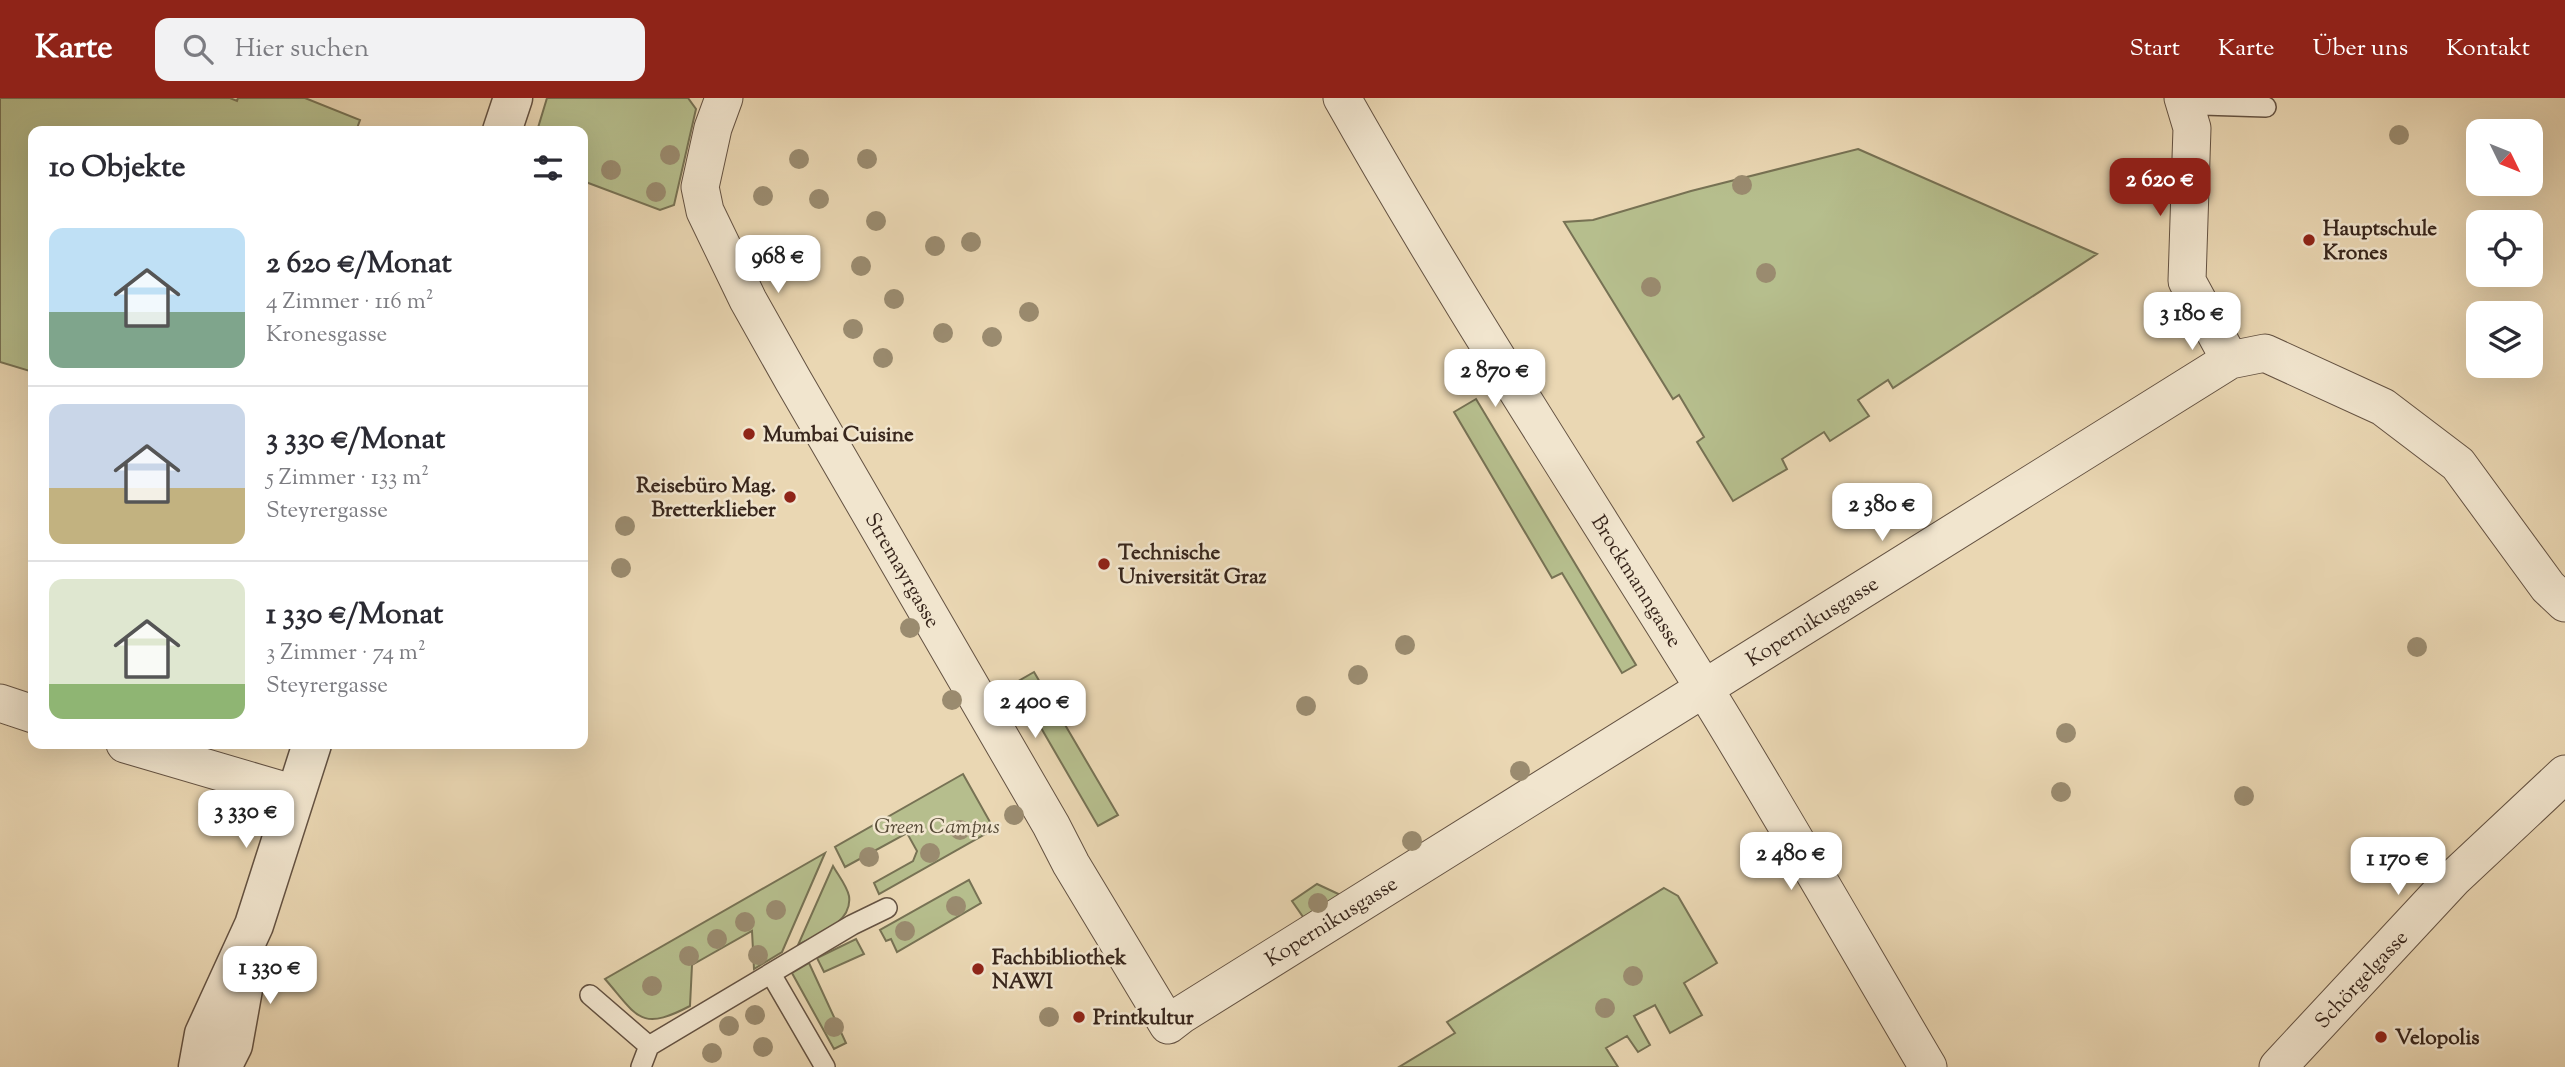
<!DOCTYPE html>
<html lang="de">
<head>
<meta charset="utf-8">
<style>
  :root { --surface:#fff; --page:#f2f2f3; --text:#2b2b33; --muted:#7c7c81; --line:#e1e1e2; --accent:#8f2418 }
  body { margin:0; font-family:"Sorts Mill Goudy",serif; background:var(--page); color:var(--text); height:100vh; display:flex; flex-direction:column; font-size:26px; white-space:nowrap }
  * { box-sizing:border-box; margin:0 }
  p { font-size:23px; color:var(--muted) }
  .icon { flex:none; width:38px; height:38px; fill:none; stroke:currentColor; stroke-width:2; stroke-linecap:round; stroke-linejoin:round }
  .map { position:relative; flex:1; overflow:hidden }
  .drawer { position:absolute; left:28px; top:28px; width:560px; height:623px; display:flex; flex-direction:column; background:var(--surface); border-radius:14px; box-shadow:0 7px 28px #0002 }
  .drawer>* { flex:none }
  .needle { width:46px; rotate:133deg }
  .tools { position:absolute; left:2466px; top:21px; display:grid; gap:14px }
  .tools a { display:grid; place-items:center; width:77px; height:77px; border-radius:14px; background:var(--surface); box-shadow:0 7px 28px #0002; font-size:35px }
  .price { position:absolute; translate:-50% -60px; padding:0 16px; border-radius:14px; background:#fff; color:#222; font-size:23px; line-height:46px; filter:drop-shadow(0 2px 4px #0008) }
  .price::after { content:''; position:absolute; left:50%; top:42px; width:21px; height:16px; margin-left:-10px; background:inherit; clip-path:polygon(0 0,100% 0,50% 100%) }
  .price.on { background:var(--accent); color:#fff }
  ul { padding:0; list-style:none }
  li { display:flex; align-items:center; gap:21px; height:175px; padding:0 21px }
  li+li { border-top:2px solid var(--line) }
  li span { display:grid; place-items:center; flex:none; width:196px; height:140px; border-radius:14px; color:#555 }
  li>.icon { margin-inline-start:auto }
  span .icon { width:84px; height:84px; fill:#fffc; stroke-width:1 }
  li b { font-size:30px }
  h2 { display:flex; justify-content:space-between; align-items:center; height:84px; padding:0 21px; font-size:30px }
  header { display:flex; align-items:center; gap:42px; box-sizing:border-box; height:98px; padding:0 35px; background:var(--accent); color:#fff }
  header strong { font-size:33px }
  nav { display:flex; gap:38px; margin-inline-start:auto; font-size:24px }
  .search { width:490px; height:63px; background:var(--page); display:flex; align-items:center; gap:18px; box-sizing:border-box; padding:0 24px; border-radius:14px; color:var(--muted); font-size:26px }
  .map>svg:first-child { display:block }
  .green { fill:#b6be8d; stroke:#777254; stroke-width:2 }
  .lines { fill:none; stroke-linecap:round; stroke-linejoin:round }
  .service-casing { stroke:#645242; stroke-width:22 }
  .minor-casing { stroke:#645242; stroke-width:39 }
  .tertiary-casing { stroke:#645242; stroke-width:41 }
  .service { stroke:#f1e5ce; stroke-width:19 }
  .minor { stroke:#f1e5ce; stroke-width:37 }
  .tertiary { stroke:#f1e5ce; stroke-width:38 }
  .tree { fill:#9a8b6f }
  .poi-dot { fill:#8f2418; stroke:#f1e5ce; stroke-width:2.5 }
  .labels { text-anchor:middle; stroke-width:5; stroke-linejoin:round; paint-order:stroke }
  .poi-label { font-size:21px; font-weight:bold; fill:#38261c; stroke:#f1e5ce; text-anchor:start }
  .street-label { font-size:21px; fill:#38261c; stroke:#f1e5ce }
  .park-label { font-size:21px; font-style:italic; fill:#584c38; stroke:#f1e5ce }
</style>
</head>
<body>
<header>
<strong>Karte</strong>
<div class="search"><svg class="icon" aria-label="search" viewBox="0 0 24 24"><circle cx="10" cy="10" r="6"/><path d="M15 15l6 6"/></svg>Hier suchen</div>
<nav><a>Start</a><a>Karte</a><a>Über uns</a><a>Kontakt</a></nav>
</header>
<div class="map">
<svg width="2565" height="969" viewBox="0 0 2565 969">
  <rect width="100%" height="100%" fill="#ead7b3"/>
  <filter id="stains"><feTurbulence type="fractalNoise" baseFrequency=".00286" numOctaves="4"/><feColorMatrix values="0 0 0 0 .2 0 0 0 0 .09 0 0 0 0 .02 0 0 0 .5 -.17"/></filter>
  <radialGradient id="worn" r=".72"><stop offset=".6" stop-color="#630" stop-opacity="0"/><stop offset="1" stop-color="#630" stop-opacity=".3"/></radialGradient>
  <!-- green -->
  <path class="green" d="M0,0h230l7,3 1,-3h67l55,22 -4,11h-323v241l-33,-10z
    M547,0h141l8,11 -22,96 -14,5 -77,-29v-50h-46z
    M1858,51l239,105 -204,134 -5,-8 -30,20 11,16 -39,25 -6,-9 -42,27 5,10 -54,32 -36,-59 7,-5 -25,-42 -6,4 -109,-177 29,-2 98,-29z
    M1476,301l160,266 -14,8 -60,-100 -10,5 -98,-166z
    M1034,574l84,143 -20,11 -83,-143z
    M963,676l31,55 -115,65 -5,-11 39,-22 4,-10 -10,-18 -62,34 -10,-20z
    M825,755l-43,99 -28,17 -2,-38 -60,34 -2,41c-50,26 -52,11 -85,-27z
    M833,768c5,9 14,20 16,30 4,27 -32,39 -51,49z
    M969,782l12,23 -84,49 -6,-13 -5,2 -6,-11z
    M1317,786l30,14 -39,26 -16,-23z
    M1664,790l14,8 39,67 -33,20 18,32 -32,18 -15,-28 -21,11 16,29 -12,7 -11,-16 -21,12 12,19h-219l56,-34 -8,-11z
    M856,841l8,15 -40,18 -7,-14z
    M809,865l37,80 -12,6 -42,-76z"/>
  <g class="lines">
    <!-- service casing -->
    <g class="service-casing">
      <path id="service" d="M2186,14l17,-7 63,2
        M771,876l54,93
        M590,897l59,51
        M641,969l8,-21 5,-3 198,-118 35,-17"/>
    </g>
    <!-- minor casing -->
    <g class="minor-casing">
      <path id="minor" d="M724,0l-11,30 -13,59 5,24 43,89 45,80 258,445 20,39 97,161 13,-10 1049,-655 35,-7 118,54 75,57 90,123 17,16
        M1342,0c113,200 239,392 360,587 78,126 151,255 226,382
        M2183,0l9,30 -5,153 43,79
        M0,605l33,11
        M125,646l170,50
        M2278,969l176,-189 111,-104"/>
    </g>
    <!-- tertiary casing -->
    <g class="tertiary-casing">
      <path id="tertiary" d="M502,33l11,-33
        M198,969l6,-33 50,-109 58,-181
        M222,969l11,-22 12,-67"/>
    </g>
    <!-- service -->
    <use href="#service" class="service"/>
    <!-- minor -->
    <use href="#minor" class="minor"/>
    <!-- tertiary -->
    <use href="#tertiary" class="tertiary"/>
  </g>
  <!-- trees -->
  <g class="tree">
    <circle cx="2399" cy="37" r="10"/>
    <circle cx="670" cy="57" r="10"/>
    <circle cx="799" cy="61" r="10"/>
    <circle cx="867" cy="61" r="10"/>
    <circle cx="611" cy="72" r="10"/>
    <circle cx="1742" cy="87" r="10"/>
    <circle cx="656" cy="94" r="10"/>
    <circle cx="763" cy="98" r="10"/>
    <circle cx="819" cy="101" r="10"/>
    <circle cx="876" cy="123" r="10"/>
    <circle cx="971" cy="144" r="10"/>
    <circle cx="935" cy="148" r="10"/>
    <circle cx="801" cy="167" r="10"/>
    <circle cx="861" cy="168" r="10"/>
    <circle cx="1766" cy="175" r="10"/>
    <circle cx="1651" cy="189" r="10"/>
    <circle cx="894" cy="201" r="10"/>
    <circle cx="1029" cy="214" r="10"/>
    <circle cx="853" cy="231" r="10"/>
    <circle cx="943" cy="235" r="10"/>
    <circle cx="992" cy="239" r="10"/>
    <circle cx="883" cy="260" r="10"/>
    <circle cx="625" cy="428" r="10"/>
    <circle cx="621" cy="470" r="10"/>
    <circle cx="910" cy="530" r="10"/>
    <circle cx="1405" cy="547" r="10"/>
    <circle cx="2417" cy="549" r="10"/>
    <circle cx="1358" cy="577" r="10"/>
    <circle cx="952" cy="602" r="10"/>
    <circle cx="1306" cy="608" r="10"/>
    <circle cx="2066" cy="635" r="10"/>
    <circle cx="1520" cy="673" r="10"/>
    <circle cx="2061" cy="694" r="10"/>
    <circle cx="2244" cy="698" r="10"/>
    <circle cx="1014" cy="717" r="10"/>
    <circle cx="960" cy="732" r="10"/>
    <circle cx="1412" cy="743" r="10"/>
    <circle cx="930" cy="755" r="10"/>
    <circle cx="869" cy="759" r="10"/>
    <circle cx="1318" cy="805" r="10"/>
    <circle cx="956" cy="808" r="10"/>
    <circle cx="776" cy="812" r="10"/>
    <circle cx="745" cy="824" r="10"/>
    <circle cx="905" cy="833" r="10"/>
    <circle cx="717" cy="841" r="10"/>
    <circle cx="758" cy="857" r="10"/>
    <circle cx="689" cy="858" r="10"/>
    <circle cx="1633" cy="878" r="10"/>
    <circle cx="652" cy="888" r="10"/>
    <circle cx="1605" cy="910" r="10"/>
    <circle cx="755" cy="917" r="10"/>
    <circle cx="1049" cy="919" r="10"/>
    <circle cx="729" cy="928" r="10"/>
    <circle cx="834" cy="929" r="10"/>
    <circle cx="763" cy="949" r="10"/>
    <circle cx="712" cy="955" r="10"/>
  </g>
  <!-- markers -->
  <g class="poi-dot">
    <circle cx="2309" cy="142" r="7"/>
    <circle cx="749" cy="336" r="7"/>
    <circle cx="790" cy="399" r="7"/>
    <circle cx="1104" cy="466" r="7"/>
    <circle cx="978" cy="871" r="7"/>
    <circle cx="1079" cy="919" r="7"/>
    <circle cx="2381" cy="939" r="7"/>
  </g>
  <g class="labels">
    <!-- poi labels -->
    <g class="poi-label">
      <text x="2323" y="137">Hauptschule<tspan x="2323" dy="24">Krones</tspan></text>
      <text x="763" y="343">Mumbai Cuisine</text>
      <text x="776" y="394" text-anchor="end">Reisebüro Mag.<tspan x="776" dy="24">Bretterklieber</tspan></text>
      <text x="1118" y="461">Technische<tspan x="1118" dy="24">Universität Graz</tspan></text>
      <text x="992" y="866">Fachbibliothek<tspan x="992" dy="24">NAWI</tspan></text>
      <text x="1093" y="926">Printkultur</text>
      <text x="2395" y="946">Velopolis</text>
    </g>
    <!-- street labels -->
    <g class="street-label">
      <text transform="translate(903 472) rotate(60)" y="7">Stremayrgasse</text>
      <text transform="translate(1637 483) rotate(58)" y="7">Brockmanngasse</text>
      <text transform="translate(1812 523) rotate(-32)" y="7">Kopernikusgasse</text>
      <text transform="translate(1331 823) rotate(-32)" y="7">Kopernikusgasse</text>
      <text transform="translate(2361 881) rotate(-47)" y="7">Schörgelgasse</text>
    </g>
    <!-- park labels -->
    <g class="park-label">
      <text x="937" y="735">Green Campus</text>
    </g>
  </g>
  <rect width="100%" height="100%" filter="url(#stains)"/>
  <rect width="100%" height="100%" fill="url(#worn)"/>
</svg>
<div class="tools">
<a><svg class="needle" viewBox="-14 -14 28 28"><path d="M0-13l5 13h-10z" fill="#e53935"/><path d="M0 13l5-13h-10z" fill="#7c7c81"/></svg></a>
<a><svg class="icon" aria-label="locate" viewBox="0 0 24 24"><circle cx="12" cy="12" r="6"/><path d="M12 2v4M12 18v4M2 12h4M18 12h4"/></svg></a>
<a><svg class="icon" aria-label="layers" viewBox="0 0 24 24"><path d="M12 4l9 5-9 5-9-5zM3 14l9 5 9-5"/></svg></a>
</div>
<b class="price on" style="left:2160px;top:120px">2 620 €</b>
<b class="price" style="left:778px;top:197px">968 €</b>
<b class="price" style="left:2192px;top:254px">3 180 €</b>
<b class="price" style="left:1495px;top:311px">2 870 €</b>
<b class="price" style="left:1882px;top:445px">2 380 €</b>
<b class="price" style="left:1035px;top:642px">2 400 €</b>
<b class="price" style="left:246px;top:752px">3 330 €</b>
<b class="price" style="left:1791px;top:794px">2 480 €</b>
<b class="price" style="left:2398px;top:799px">1 170 €</b>
<b class="price" style="left:270px;top:908px">1 330 €</b>
<section class="drawer">
<h2>10 Objekte<svg class="icon" aria-label="filters" viewBox="0 0 24 24"><path d="M4 7h16M4 17h16"/><circle cx="9" cy="7" r="2"/><circle cx="15" cy="17" r="2"/></svg></h2>
<ul>
<li><span style="background:linear-gradient(#bfe0f5 60%,#7fa58c 0)"><svg class="icon" aria-label="home" viewBox="0 0 24 24"><path d="M3 11l9-7 9 7M6 9v11h12V9"/></svg></span><div><b>2 620 €/Monat</b><p>4 Zimmer · 116 m²</p><p>Kronesgasse</p></div></li>
<li><span style="background:linear-gradient(#c9d6e8 60%,#c2b280 0)"><svg class="icon" aria-label="home" viewBox="0 0 24 24"><path d="M3 11l9-7 9 7M6 9v11h12V9"/></svg></span><div><b>3 330 €/Monat</b><p>5 Zimmer · 133 m²</p><p>Steyrergasse</p></div></li>
<li><span style="background:linear-gradient(#dfe7d0 75%,#8fb573 0)"><svg class="icon" aria-label="home" viewBox="0 0 24 24"><path d="M3 11l9-7 9 7M6 9v11h12V9"/></svg></span><div><b>1 330 €/Monat</b><p>3 Zimmer · 74 m²</p><p>Steyrergasse</p></div></li>
</ul>
</section>
</div>
</body>
</html>
